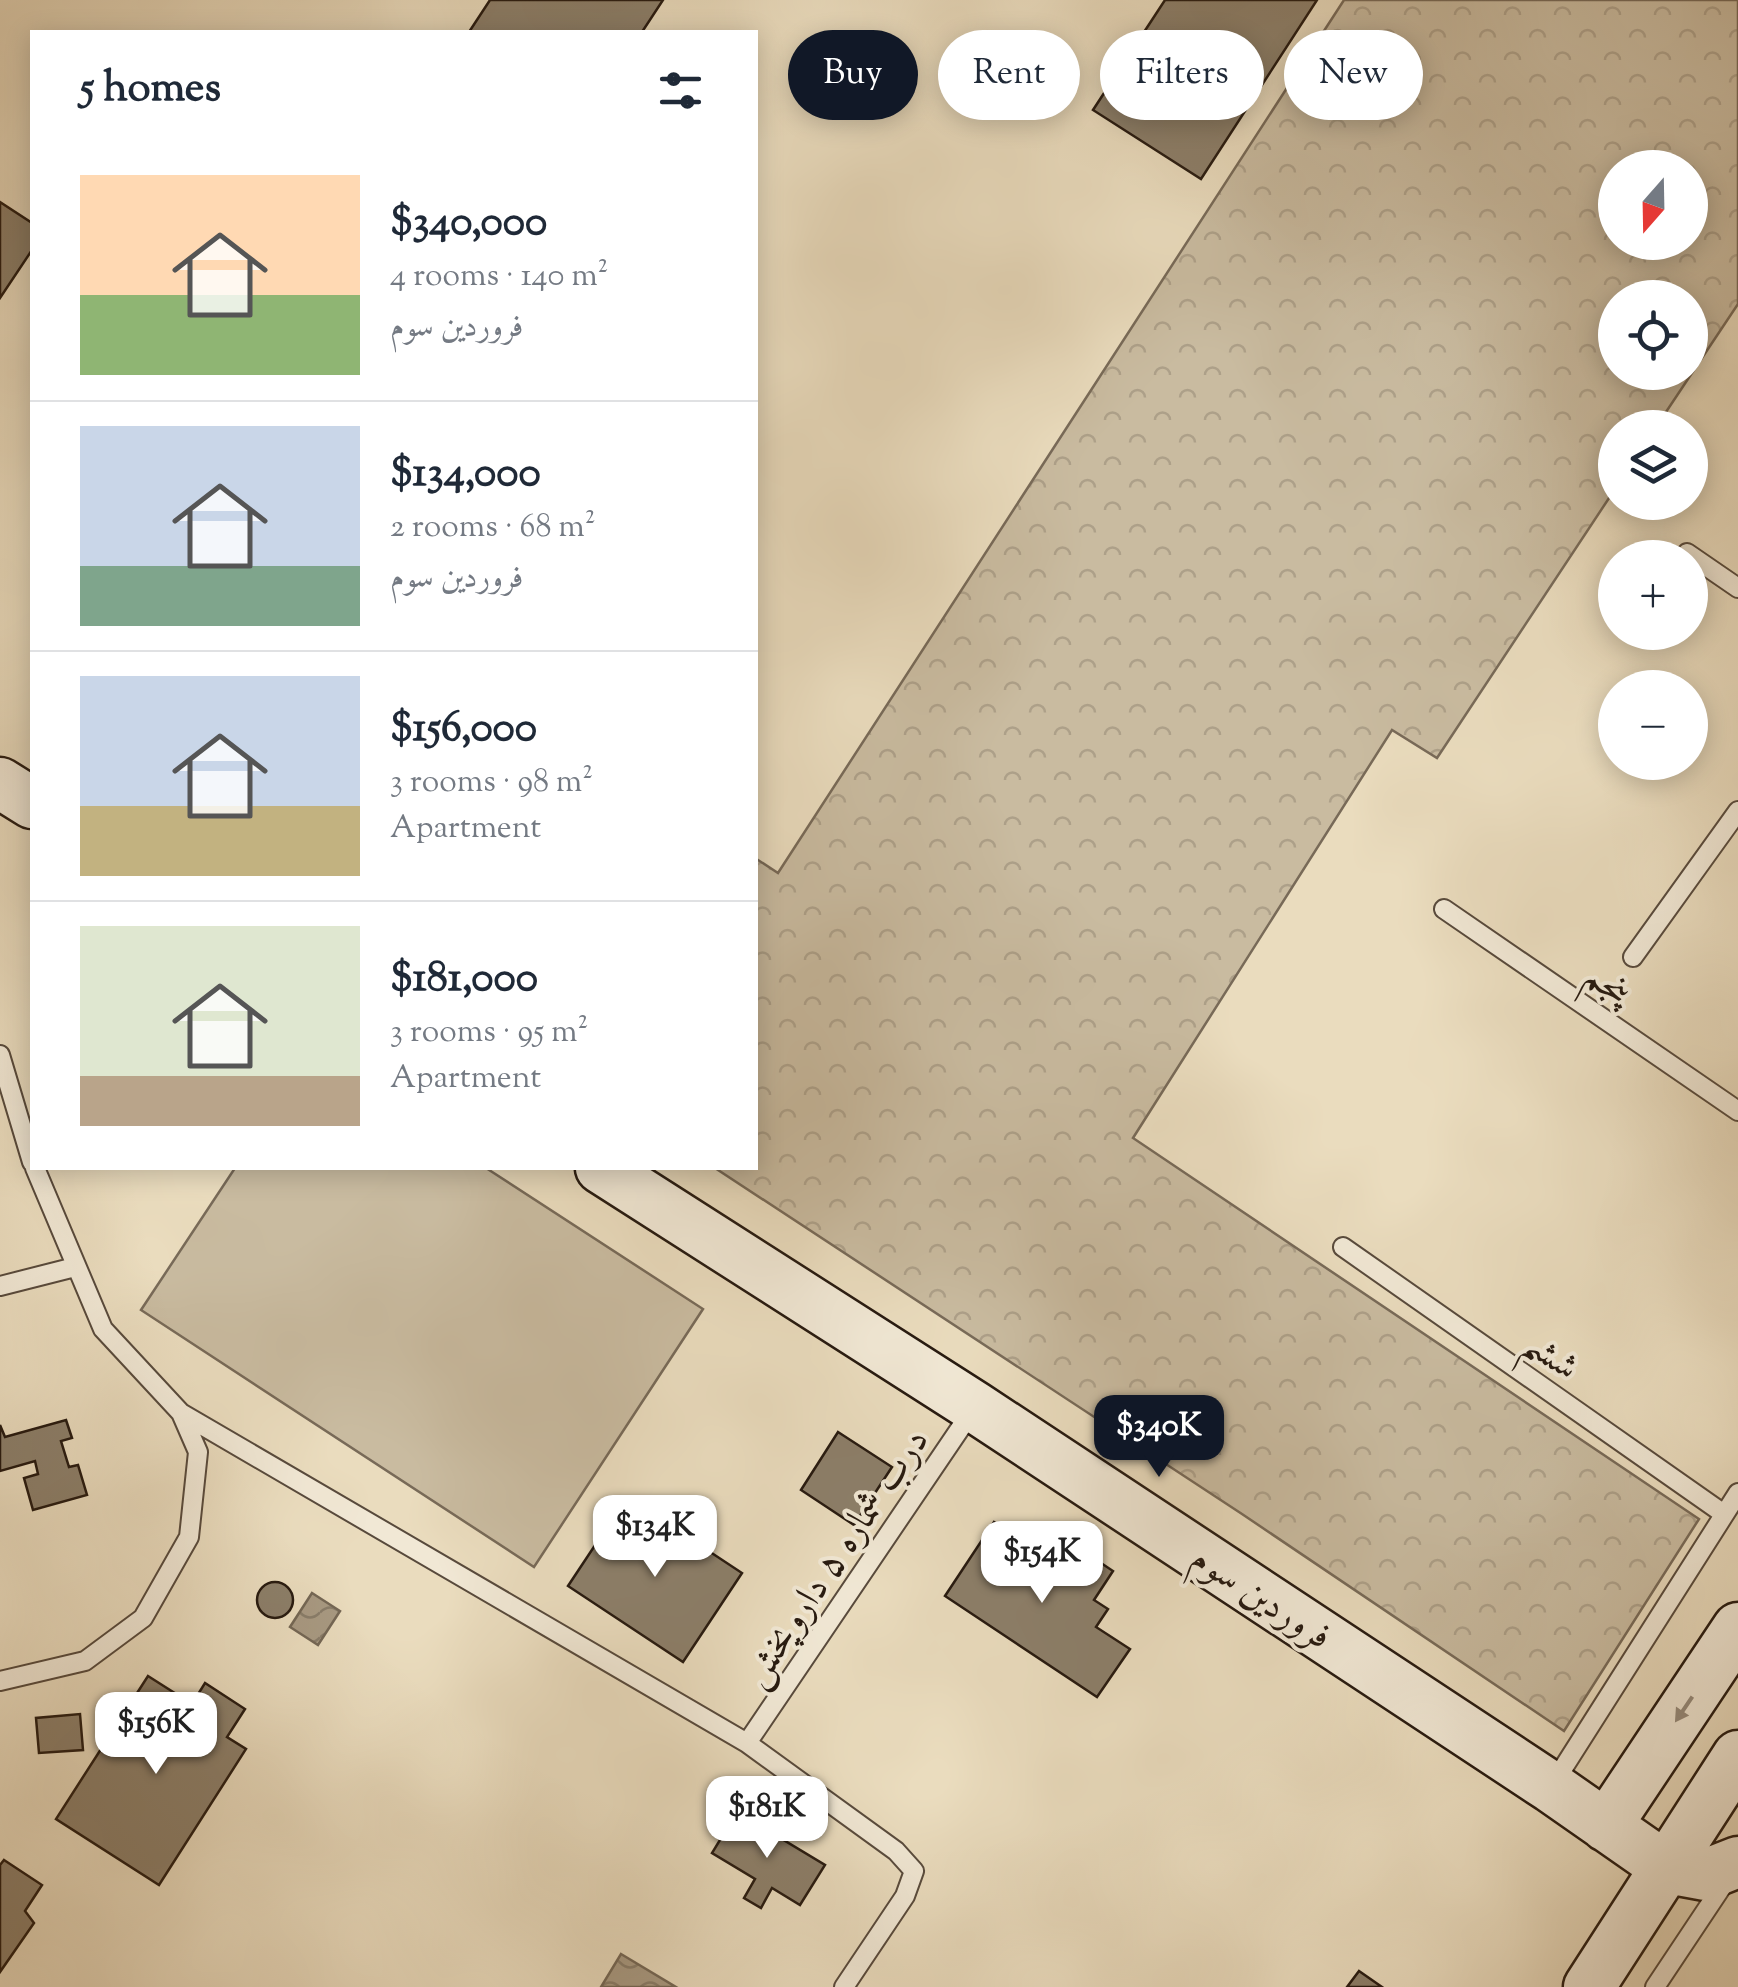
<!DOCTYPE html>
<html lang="en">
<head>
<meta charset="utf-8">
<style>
  :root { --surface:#fff; --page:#f6f6f7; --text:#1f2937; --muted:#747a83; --line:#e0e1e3; --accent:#111827 }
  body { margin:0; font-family:"Sorts Mill Goudy",Amiri,serif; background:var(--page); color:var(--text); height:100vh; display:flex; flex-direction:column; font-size:38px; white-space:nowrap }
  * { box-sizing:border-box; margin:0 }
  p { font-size:32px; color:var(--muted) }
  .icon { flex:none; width:55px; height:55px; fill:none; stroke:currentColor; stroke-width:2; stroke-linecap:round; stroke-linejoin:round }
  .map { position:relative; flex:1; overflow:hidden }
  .details { position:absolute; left:30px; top:30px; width:728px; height:1140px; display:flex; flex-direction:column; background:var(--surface); border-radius:0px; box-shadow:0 5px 25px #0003 }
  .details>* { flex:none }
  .banner { position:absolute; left:788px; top:30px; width:800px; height:90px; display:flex; gap:20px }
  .needle { width:65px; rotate:200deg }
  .buttons { position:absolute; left:1598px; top:150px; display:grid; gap:20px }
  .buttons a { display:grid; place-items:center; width:110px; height:110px; border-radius:50%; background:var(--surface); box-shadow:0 5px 25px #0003; font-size:50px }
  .price { position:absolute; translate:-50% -85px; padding:0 22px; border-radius:20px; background:#fff; color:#222; font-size:32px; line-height:65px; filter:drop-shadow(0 2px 5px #0008) }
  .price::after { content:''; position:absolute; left:50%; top:60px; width:30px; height:22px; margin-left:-15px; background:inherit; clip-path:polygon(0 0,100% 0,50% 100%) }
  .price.on { background:var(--accent); color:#fff }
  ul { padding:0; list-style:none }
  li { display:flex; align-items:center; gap:30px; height:250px; padding:0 50px }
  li+li { border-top:2px solid var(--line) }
  li span { display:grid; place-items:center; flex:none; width:280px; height:200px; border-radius:0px; color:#555 }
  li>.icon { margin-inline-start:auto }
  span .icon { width:120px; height:120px; fill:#fffc; stroke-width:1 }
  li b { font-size:42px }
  h2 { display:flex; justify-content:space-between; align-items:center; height:120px; padding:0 50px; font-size:42px }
  .pill { padding:0 35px; border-radius:45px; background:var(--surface); box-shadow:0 5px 25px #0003; font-size:35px; line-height:90px }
  .pill.on { background:var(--accent); color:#fff }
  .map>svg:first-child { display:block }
  .forest { fill:url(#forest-crowns); stroke:#786a58; stroke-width:2.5; fill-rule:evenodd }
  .pitch { fill:#c9bba0; stroke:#786a58; stroke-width:2.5 }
  .water { fill:url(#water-waves); stroke:#746755; stroke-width:2.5 }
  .building { fill:#8c7f6a; stroke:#271a10; stroke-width:2.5 }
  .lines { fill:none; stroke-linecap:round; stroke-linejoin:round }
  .lane-casing { stroke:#584a3c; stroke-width:22 }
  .secondary-casing { stroke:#271a10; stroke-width:55 }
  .lane { stroke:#f1e8d5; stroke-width:18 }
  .secondary { stroke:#f1e8d5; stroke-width:50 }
  .oneway { fill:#968b7c }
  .labels { text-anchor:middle; stroke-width:8; stroke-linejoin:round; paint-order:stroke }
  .street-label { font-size:38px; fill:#271a10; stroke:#f1e8d5 }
</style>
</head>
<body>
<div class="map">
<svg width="1738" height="1987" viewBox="0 0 1738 1987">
  <defs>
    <pattern id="forest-crowns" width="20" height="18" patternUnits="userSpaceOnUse" patternTransform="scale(2.5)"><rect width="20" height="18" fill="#c9bba0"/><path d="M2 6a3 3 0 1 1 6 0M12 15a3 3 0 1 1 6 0" fill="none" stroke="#ada089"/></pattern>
    <pattern id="water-waves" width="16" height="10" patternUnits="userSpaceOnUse" patternTransform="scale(2.5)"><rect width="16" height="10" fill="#a89a83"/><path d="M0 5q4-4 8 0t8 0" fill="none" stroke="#897d6a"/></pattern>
  </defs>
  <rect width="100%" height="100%" fill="#eadcbe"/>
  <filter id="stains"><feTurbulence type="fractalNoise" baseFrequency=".002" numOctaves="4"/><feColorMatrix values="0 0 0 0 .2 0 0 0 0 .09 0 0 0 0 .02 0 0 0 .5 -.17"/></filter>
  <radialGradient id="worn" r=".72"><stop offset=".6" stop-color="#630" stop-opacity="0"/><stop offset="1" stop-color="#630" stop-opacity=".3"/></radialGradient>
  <!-- forest -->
  <path class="forest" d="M1344,0h394v304l-82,123 -41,1v61l-178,269 -45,-28 -259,408 566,381 -135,212 -322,-217 -527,-346h40v-310l23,15zM1615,168h75v74h-75zM1615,298h75v74h-75z"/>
  <!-- pitch -->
  <path class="pitch" d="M235,1168h251l217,141 -169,258 -393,-257z"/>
  <!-- water -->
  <path class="water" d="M312,1593l28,18 -22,34 -28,-18z
    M621,1954l55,33h-75z"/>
  <!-- building -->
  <path class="building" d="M490,0h173l-21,32h-173z
    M1165,0h152l-116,179 -108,-69z
    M0,202l32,21v27l-32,48z
    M66,1420l6,18 -11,3 8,26 9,-2 9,30 -54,15 -9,-32 14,-4 -3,-13 -35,10v-46l5,12z
    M838,1432l54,35 -38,58 -53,-35z
    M627,1497l115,76 -59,89 -115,-76z
    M994,1522l69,46 14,-21 36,24 -19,29 14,9 -12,18 34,22 -33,48 -152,-101z
    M257 1600a18 18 0 1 1 36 0a18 18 0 1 1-36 0Z
    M148,1676l44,28 13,-21 40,26 -18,28 19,12 -87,136 -103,-66z
    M80,1714l3,36 -44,3 -3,-35z
    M737,1812l88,53 -25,40 -28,-17 -11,20 -17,-10 11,-19 -43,-26z
    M4,1860l38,25 -17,26 9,12 -34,49v-107z
    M1359,1971l23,16h-35z"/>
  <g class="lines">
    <!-- lane casing -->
    <g class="lane-casing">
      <path id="lane" d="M1687,553l51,35
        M1444,909l294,202
        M1633,957l105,-146
        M0,1055l32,107
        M1343,1247l381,267
        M0,1286l75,-19
        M181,1413l566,330 149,108 18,20 -9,25 -61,91
        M0,1681l85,-20 58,-43 46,-81 9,-85 -17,-39 -78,-84 -68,-161
        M747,1743l225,-332
        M1553,1784l185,-291
        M1655,1987l72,-108"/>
    </g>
    <!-- secondary casing -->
    <g class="secondary-casing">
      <path id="secondary" d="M0,783l32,20
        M601,1168l374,239 576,380 116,81 38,7 33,-13
        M1606,1826l132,-198
        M1589,1987l149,-231"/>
    </g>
    <!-- lane -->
    <use href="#lane" class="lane"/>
    <!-- secondary -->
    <use href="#secondary" class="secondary"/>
  </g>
  <!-- one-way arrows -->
  <defs><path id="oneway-solid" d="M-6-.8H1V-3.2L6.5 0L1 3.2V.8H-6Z" transform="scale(2.5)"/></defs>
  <use class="oneway" href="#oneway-solid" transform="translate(1684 1709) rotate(124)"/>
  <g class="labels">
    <!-- street labels -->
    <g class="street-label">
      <text transform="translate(1609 983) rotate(35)" y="13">پنجم</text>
      <text transform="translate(1552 1354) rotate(35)" y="13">ششم</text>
      <text transform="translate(834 1557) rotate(-56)" y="13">درب شماره ۵ داروپخش</text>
      <text transform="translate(1262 1596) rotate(33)" y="13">فروردین سوم</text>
    </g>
  </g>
  <rect width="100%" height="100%" filter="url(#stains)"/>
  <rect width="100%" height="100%" fill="url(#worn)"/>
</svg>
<div class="buttons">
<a><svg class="needle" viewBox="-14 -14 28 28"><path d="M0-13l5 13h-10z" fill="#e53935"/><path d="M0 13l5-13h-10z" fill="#747a83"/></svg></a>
<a><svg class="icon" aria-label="locate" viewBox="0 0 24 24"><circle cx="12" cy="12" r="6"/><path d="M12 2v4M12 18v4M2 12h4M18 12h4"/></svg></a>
<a><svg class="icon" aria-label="layers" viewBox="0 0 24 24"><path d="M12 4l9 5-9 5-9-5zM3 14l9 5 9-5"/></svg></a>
<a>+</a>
<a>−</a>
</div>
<b class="price on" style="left:1159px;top:1480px">$340K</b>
<b class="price" style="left:655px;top:1580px">$134K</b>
<b class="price" style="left:1042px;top:1606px">$154K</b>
<b class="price" style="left:156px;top:1777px">$156K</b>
<b class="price" style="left:767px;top:1861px">$181K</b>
<div class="banner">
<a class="pill on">Buy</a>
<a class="pill">Rent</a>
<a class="pill">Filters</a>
<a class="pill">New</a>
</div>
<section class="details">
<h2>5 homes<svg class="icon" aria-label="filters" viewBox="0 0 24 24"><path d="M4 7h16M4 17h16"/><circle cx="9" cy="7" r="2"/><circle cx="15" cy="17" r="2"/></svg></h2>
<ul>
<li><span style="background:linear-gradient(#ffd9b3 60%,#8fb573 0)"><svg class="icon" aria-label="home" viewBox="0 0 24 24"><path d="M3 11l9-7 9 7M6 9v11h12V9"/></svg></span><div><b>$340,000</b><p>4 rooms · 140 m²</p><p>فروردین سوم</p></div></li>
<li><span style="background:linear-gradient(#c9d6e8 70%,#7fa58c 0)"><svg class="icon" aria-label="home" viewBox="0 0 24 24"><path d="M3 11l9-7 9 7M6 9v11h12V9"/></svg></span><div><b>$134,000</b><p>2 rooms · 68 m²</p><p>فروردین سوم</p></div></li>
<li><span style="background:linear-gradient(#c9d6e8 65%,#c2b280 0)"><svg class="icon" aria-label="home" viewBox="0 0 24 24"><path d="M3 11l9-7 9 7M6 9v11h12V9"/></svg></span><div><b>$156,000</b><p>3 rooms · 98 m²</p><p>Apartment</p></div></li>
<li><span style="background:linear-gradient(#dfe7d0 75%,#b9a48a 0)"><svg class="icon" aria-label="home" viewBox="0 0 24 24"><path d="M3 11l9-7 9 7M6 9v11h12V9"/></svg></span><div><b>$181,000</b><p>3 rooms · 95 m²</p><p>Apartment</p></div></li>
</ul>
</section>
</div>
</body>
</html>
